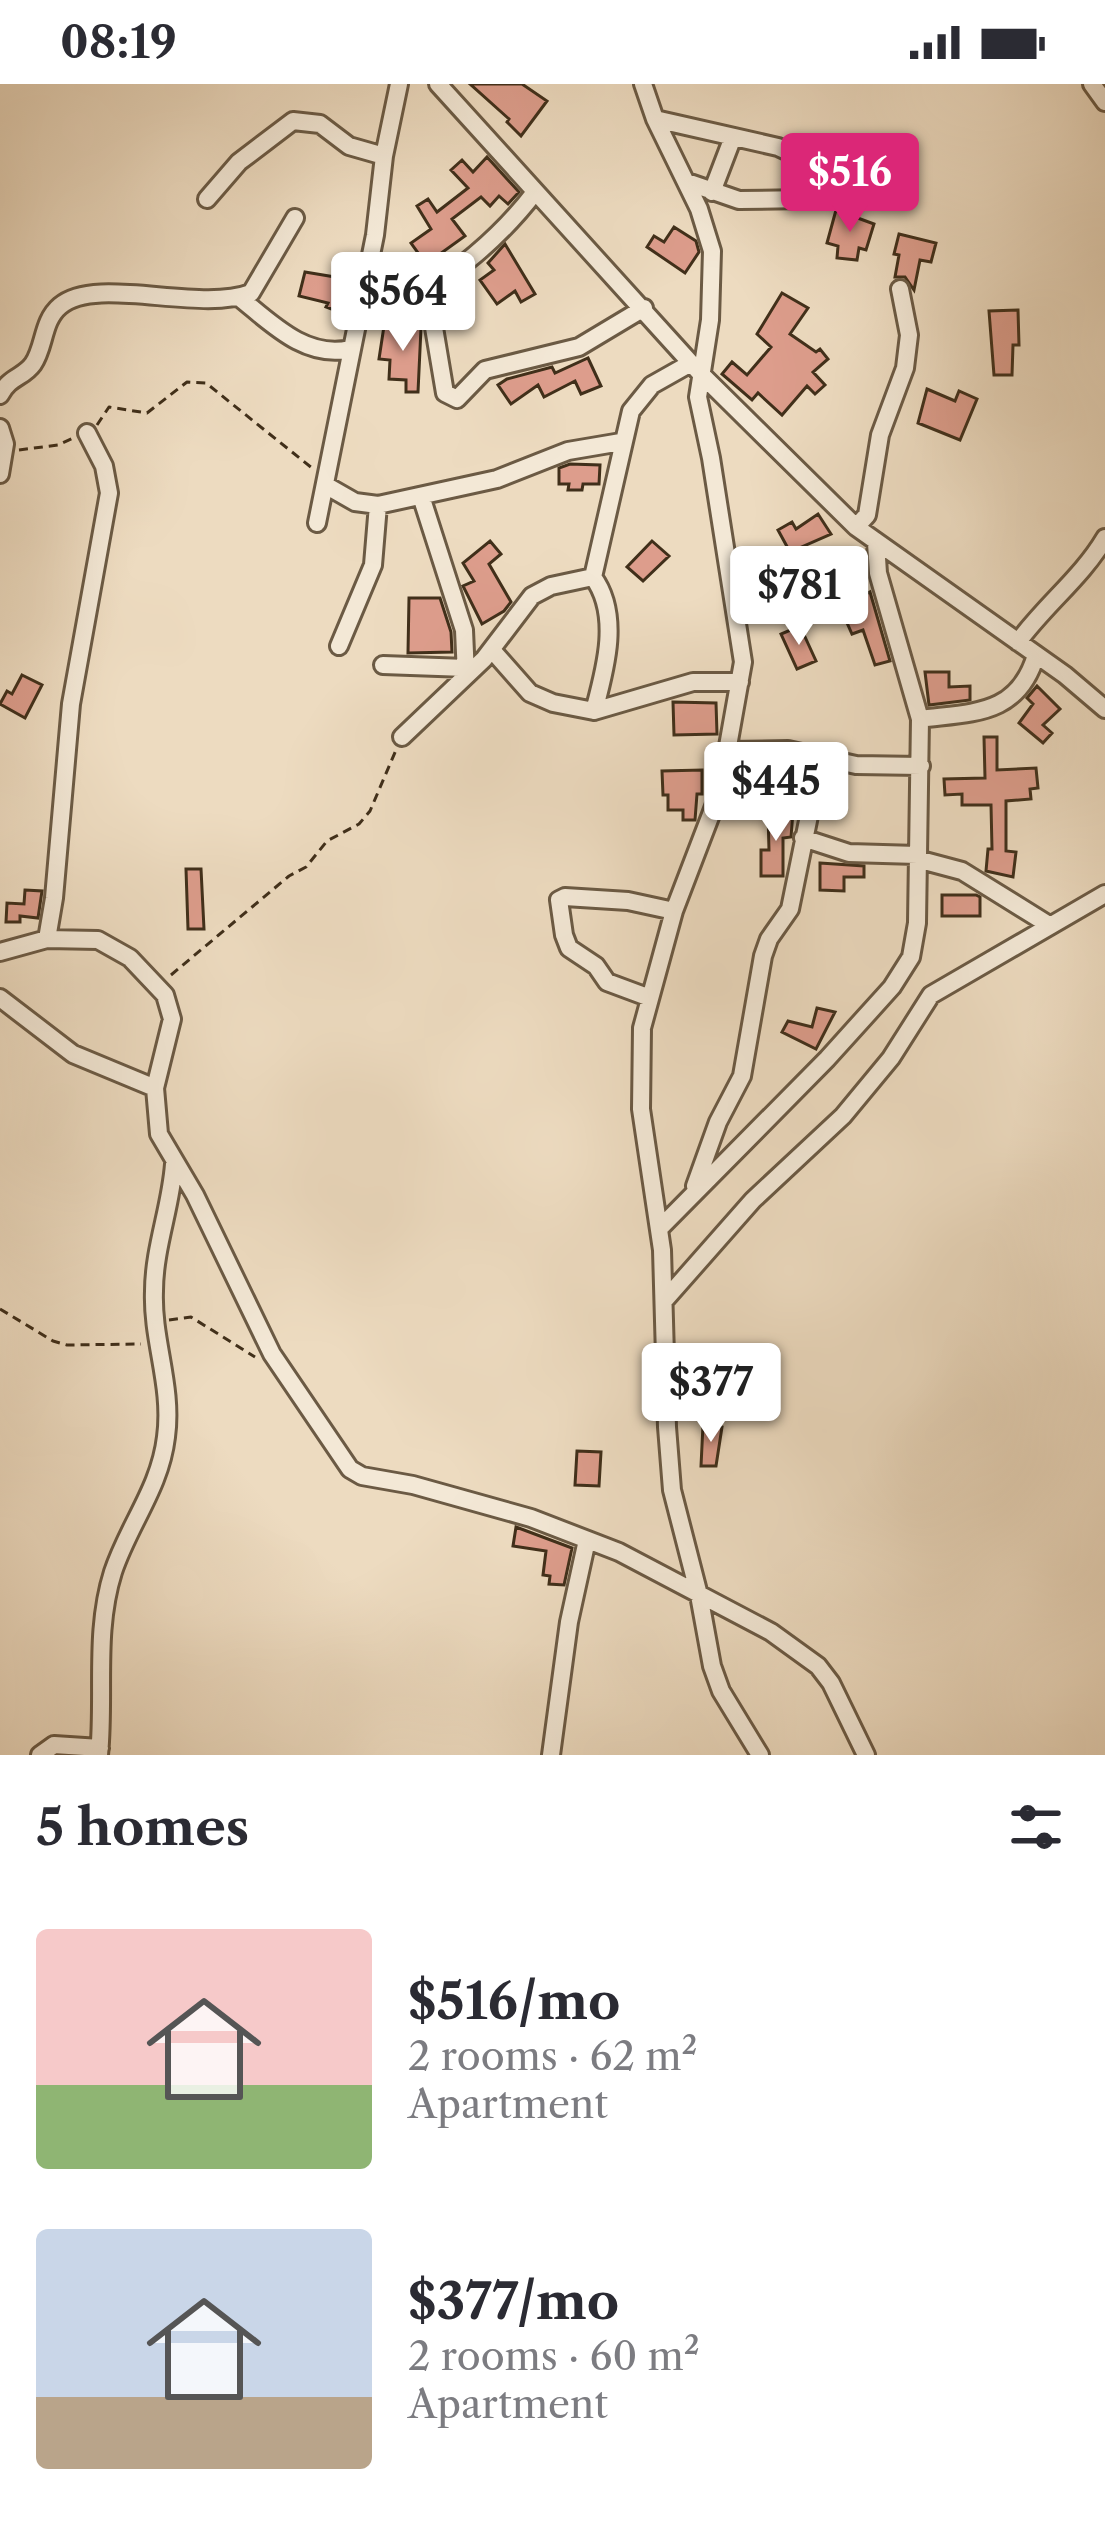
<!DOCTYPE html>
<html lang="en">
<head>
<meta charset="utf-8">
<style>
  :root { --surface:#fff; --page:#f2f2f3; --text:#2b2b33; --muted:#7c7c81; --accent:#db2777 }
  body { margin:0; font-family:"Libre Caslon Text",serif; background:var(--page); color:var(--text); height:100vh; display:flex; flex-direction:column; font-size:45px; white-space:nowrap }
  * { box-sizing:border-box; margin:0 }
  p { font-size:39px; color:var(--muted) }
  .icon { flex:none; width:66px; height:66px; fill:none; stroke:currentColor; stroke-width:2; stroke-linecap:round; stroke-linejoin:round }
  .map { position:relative; height:1671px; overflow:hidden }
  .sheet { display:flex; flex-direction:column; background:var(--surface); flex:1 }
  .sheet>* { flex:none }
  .price { position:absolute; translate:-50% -102px; padding:0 27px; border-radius:12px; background:#fff; color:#222; font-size:39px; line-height:78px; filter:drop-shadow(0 3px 6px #0008) }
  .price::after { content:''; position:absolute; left:50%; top:72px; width:36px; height:27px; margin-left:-18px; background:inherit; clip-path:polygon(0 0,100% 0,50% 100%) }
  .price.selected { background:var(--accent); color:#fff }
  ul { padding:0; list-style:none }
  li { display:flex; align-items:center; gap:36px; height:300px; padding:0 36px }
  li span { display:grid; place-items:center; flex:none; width:336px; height:240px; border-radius:12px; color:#555 }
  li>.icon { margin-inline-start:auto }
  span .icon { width:144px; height:144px; fill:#fffc; stroke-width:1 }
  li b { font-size:51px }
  h2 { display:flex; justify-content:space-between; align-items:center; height:144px; padding:0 36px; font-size:51px }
  .status { display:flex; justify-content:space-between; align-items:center; height:84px; padding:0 60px; background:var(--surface); direction:ltr }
  .status svg { height:33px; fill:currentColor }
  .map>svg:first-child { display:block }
  .building { fill:#dd9d8c; stroke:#402f1a; stroke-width:3 }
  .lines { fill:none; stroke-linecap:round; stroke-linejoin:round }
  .minor-casing { stroke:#6b5a44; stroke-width:22 }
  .path { stroke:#402f1a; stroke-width:3; stroke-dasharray:9 6; stroke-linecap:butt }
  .minor { stroke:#f3e8d6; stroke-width:16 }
</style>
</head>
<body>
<div class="status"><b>08:19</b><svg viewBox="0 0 49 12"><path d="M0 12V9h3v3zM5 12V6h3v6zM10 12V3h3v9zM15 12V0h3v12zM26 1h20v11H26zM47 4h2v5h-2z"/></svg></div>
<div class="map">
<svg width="1105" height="1671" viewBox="0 0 1105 1671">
  <rect width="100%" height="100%" fill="#eddbc0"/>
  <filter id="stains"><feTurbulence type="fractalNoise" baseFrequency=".00167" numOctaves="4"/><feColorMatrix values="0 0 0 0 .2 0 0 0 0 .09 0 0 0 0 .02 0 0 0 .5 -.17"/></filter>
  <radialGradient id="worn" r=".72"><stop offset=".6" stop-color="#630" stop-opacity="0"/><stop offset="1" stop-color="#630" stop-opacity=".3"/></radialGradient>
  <!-- building -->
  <path class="building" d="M470,0h52l25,17 -26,35 -14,-14 2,-3z
    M487,73l32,35 -11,12 -9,-8 -9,10 -9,-9 -29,22 13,17 -39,28 -15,-21 20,-14 -14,-23 11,-7 9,13 31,-24 -17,-18 11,-10 11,12z
    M836,126l38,14 -8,26 -7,-2 -2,12 -20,-2 1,-12 -11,-3z
    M674,143l22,14 3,11 -14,21 -38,-26 7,-11 10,6z
    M899,150l37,9 -5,19 -11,-2 -6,30 -9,-13h-10l4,-22 -5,-1z
    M505,160l30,50 -14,8 -6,-11 -18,13 -17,-24 14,-10 -6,-7z
    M305,188l48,8 -11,33 -16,-6 2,-4 -29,-7z
    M782,209l26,15 -18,26 26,18 4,-3 8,10 -15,13 12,13 -10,9 -8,-8 -25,29 -24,-22 -6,7 -30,-26 10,-12 15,13 24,-28 -14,-13z
    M1018,226l1,35h-6l-1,30h-18l-5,-64z
    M384,242l37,2 -3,64h-12v-12l-17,-1 1,-19 -11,-1z
    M588,274l13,28 -20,8 -6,-13 -31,16 -6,-12 -27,19 -13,-19 9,-6 45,-12 3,6z
    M927,305l28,12 4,-10 18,8 -17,41 -42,-17z
    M570,380l30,1 -1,19h-16l-1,6h-14l1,-6h-10v-16z
    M818,430l13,20 -41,18 -12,-22 14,-8 4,7z
    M490,457l11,13 -12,10 22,38 -7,9 -22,13 -19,-38 11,-5 -11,-18z
    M652,457l17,15 -26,25 -16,-14z
    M776,473l13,27 -25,12 -13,-26z
    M870,508l20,69 -15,4 -12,-35 -11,4 -12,-27z
    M409,514h31l11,34 1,20 -44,1z
    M800,542l16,35 -19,8 -16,-35z
    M925,588h24v15l21,-1v14l-41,5z
    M22,591l20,10 -17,33 -25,-14 7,-13 5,3z
    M1037,602l23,23 -17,16 9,8 -9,10 -24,-20 14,-19 -6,-6z
    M673,618l43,1 1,31 -43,1z
    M984,653h13v33l39,-2 2,20 -8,1 1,10 -25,2v50l10,1 -3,25 -27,-6 2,-22h4l-1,-44h-29v-11l-17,1 -1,-16 41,-1z
    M702,686v24h-5l-2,26h-12v-10h-15v-15h-5l-1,-24z
    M793,728l-2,25 -8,1v38h-22v-26h8l-1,-37z
    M820,779l44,3v11h-20v14l-24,-1z
    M186,785h15l3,60h-16z
    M25,806l17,1 -4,27 -18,-2v6h-14l1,-19 17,1z
    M942,811h34l4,2v19h-38z
    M817,924l18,4 -19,37 -34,-17 6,-11 24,6z
    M703,1341l19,2 -6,39h-15z
    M577,1367l24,1 -2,34 -24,-1z
    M516,1443l56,21 -8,37 -15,-1 1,-8 -7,-1 3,-24 -33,-5z"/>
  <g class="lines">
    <!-- minor casing -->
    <g class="minor-casing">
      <path id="minor" d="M438,0l261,288 157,155 209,148 40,34
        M643,0l12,35 44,90 13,42 -2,69 -12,77 13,61 32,204 -23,129 -46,120 -32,117 -1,81 21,141 5,177 5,63 27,105 13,71 9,25 39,64
        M1092,0l13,18
        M655,35l123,28 26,12 19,2
        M687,98l52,18 68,-1
        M712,108l21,-55
        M207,115l32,-37 54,-41 27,3 29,22 35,10
        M427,202l18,107 12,6 28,-29 94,-23 65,-39
        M365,203c12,3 25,7 37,6 44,-2 108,-68 133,-101
        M240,214c32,26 66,61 110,51
        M0,311c10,-19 23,-17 33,-31 12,-17 9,-43 27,-58 36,-31 138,7 191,-13l44,-75
        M0,344l5,16 -5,30
        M327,402l28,16 23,3 119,-26 71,-28 53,-9
        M421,412l43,134 2,46
        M317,439l58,-288 9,-79 15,-72
        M856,443l11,-12 13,-80 25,-67 4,-33 -9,-46
        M593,493c28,38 12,93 1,134
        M1018,558c27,-37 64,-65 87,-104
        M339,562l34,-81 5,-60
        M492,566l38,43 23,10 41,8 99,-29h47
        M383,581l83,3
        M920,635c53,-7 98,-3 116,-64
        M402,653l82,-78 48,-63 19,-10 42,-9 38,-166 21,-26 39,-22
        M730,667l58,-1 68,15 65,1
        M803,754l46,15 68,2
        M917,775l45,12 87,54
        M47,855l7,-41 17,-194 38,-211 -5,-27 -17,-33
        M0,868l47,-13 51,1 32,18 35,37 7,24 -17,69 4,46 36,61 77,159 78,115 12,7 51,9 118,33 88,34 152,80 47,34 13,17 35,72
        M0,914l73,56 82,34
        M650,914l-43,-16 -11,-16 -27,-18 -5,-13 -5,-35 6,-3 63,4 46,10
        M695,1102l23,-64 24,-46 21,-120 6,-17 21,-30 31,-152
        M660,1144l167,-169 65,-72 19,-30 6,-34 3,-204 -42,-146 -2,-30
        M664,1217l89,-101 90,-84 48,-58 40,-63 174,-101
        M40,1671l14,-10 46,3
        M99,1671c6,-61 -5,-123 14,-183 16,-48 47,-84 53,-135 7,-51 -14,-96 -12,-146 0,-43 17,-84 20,-127
        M551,1671l18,-133 18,-82"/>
    </g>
    <!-- path -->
    <path class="path" d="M97,341l12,-18 38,6 40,-31 19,1 106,85
      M19,366l39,-5 15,-7
      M171,891l118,-99 17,-9 21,-26 32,-17 11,-13 26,-61
      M0,1225l53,32 14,4 74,-1
      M169,1236l22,-3 64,40"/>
    <!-- minor -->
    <use href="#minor" class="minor"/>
  </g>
  <rect width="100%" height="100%" filter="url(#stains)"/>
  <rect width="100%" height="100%" fill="url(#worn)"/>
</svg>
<b class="price selected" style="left:850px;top:151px">$516</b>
<b class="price" style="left:403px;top:270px">$564</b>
<b class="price" style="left:799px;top:564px">$781</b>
<b class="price" style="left:776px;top:760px">$445</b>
<b class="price" style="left:711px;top:1361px">$377</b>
</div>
<section class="sheet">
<h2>5 homes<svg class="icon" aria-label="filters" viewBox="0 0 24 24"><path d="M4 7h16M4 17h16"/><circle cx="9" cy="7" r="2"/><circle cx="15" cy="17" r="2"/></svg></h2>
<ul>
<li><span style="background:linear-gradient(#f6c9c9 65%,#8fb573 0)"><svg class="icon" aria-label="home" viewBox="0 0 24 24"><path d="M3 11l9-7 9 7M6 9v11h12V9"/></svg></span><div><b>$516/mo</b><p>2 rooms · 62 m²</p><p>Apartment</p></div></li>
<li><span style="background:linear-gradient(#c9d6e8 70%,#b9a48a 0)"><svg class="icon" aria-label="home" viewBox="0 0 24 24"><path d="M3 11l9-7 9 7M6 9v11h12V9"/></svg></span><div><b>$377/mo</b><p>2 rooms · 60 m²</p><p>Apartment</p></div></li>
</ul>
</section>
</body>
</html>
